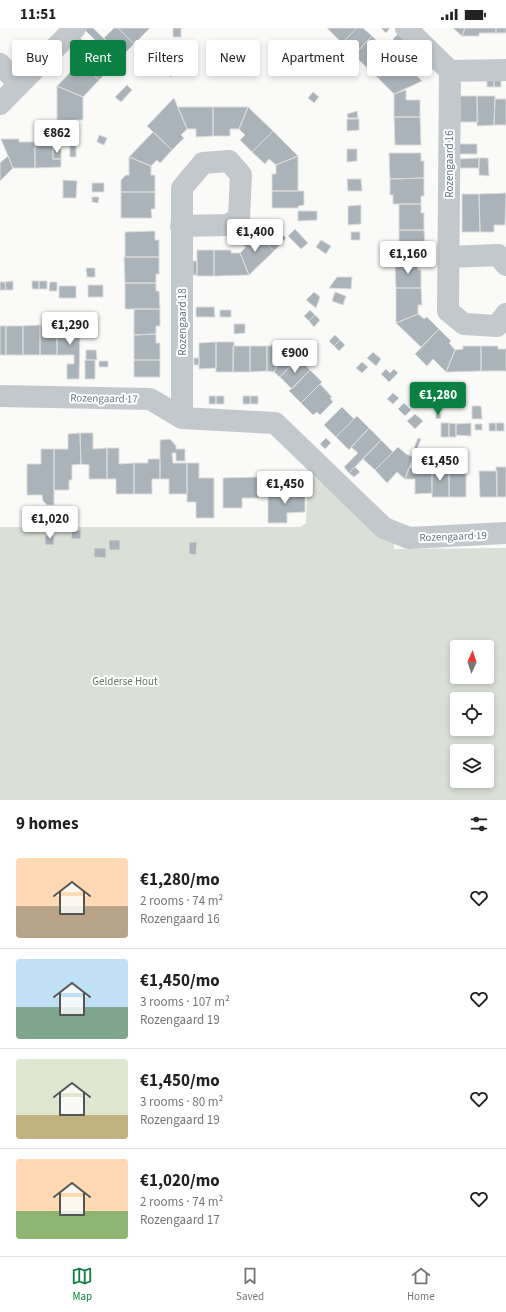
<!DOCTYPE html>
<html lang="en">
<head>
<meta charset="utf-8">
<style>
  :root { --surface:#fff; --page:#f6f6f6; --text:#222; --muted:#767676; --line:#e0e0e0; --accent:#0b8043 }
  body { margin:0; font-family:"Source Sans 3",sans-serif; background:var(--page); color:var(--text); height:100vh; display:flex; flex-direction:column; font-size:15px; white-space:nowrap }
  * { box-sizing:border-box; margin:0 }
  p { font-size:13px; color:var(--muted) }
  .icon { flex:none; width:22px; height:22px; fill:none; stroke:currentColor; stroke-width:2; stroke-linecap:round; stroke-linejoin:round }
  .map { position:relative; height:772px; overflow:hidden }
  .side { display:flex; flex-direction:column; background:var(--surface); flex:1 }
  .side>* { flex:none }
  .guide { position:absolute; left:12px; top:12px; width:482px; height:36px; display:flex; gap:8px }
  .needle { width:26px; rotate:3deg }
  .fabs { position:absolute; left:450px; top:612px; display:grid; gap:8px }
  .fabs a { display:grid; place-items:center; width:44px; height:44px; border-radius:4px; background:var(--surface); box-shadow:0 2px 6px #0003; font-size:20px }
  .price { position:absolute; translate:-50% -34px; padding:0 9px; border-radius:4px; background:#fff; color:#222; font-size:13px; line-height:26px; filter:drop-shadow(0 1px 2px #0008) }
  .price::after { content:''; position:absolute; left:50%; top:24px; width:12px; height:9px; margin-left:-6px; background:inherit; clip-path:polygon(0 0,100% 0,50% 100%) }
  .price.selected { background:var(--accent); color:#fff }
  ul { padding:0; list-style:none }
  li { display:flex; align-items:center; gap:12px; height:100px; padding:0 16px }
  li+li { border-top:1px solid var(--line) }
  li span { display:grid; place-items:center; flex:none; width:112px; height:80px; border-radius:4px; color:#555 }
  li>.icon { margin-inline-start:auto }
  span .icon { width:48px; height:48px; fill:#fffc; stroke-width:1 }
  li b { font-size:17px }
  h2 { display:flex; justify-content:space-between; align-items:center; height:48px; padding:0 16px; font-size:17px }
  .tag { padding:0 14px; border-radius:4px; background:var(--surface); box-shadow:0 2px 6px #0003; font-size:14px; line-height:36px }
  .tag.selected { background:var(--accent); color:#fff }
  .status { display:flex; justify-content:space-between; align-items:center; height:28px; padding:0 20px; background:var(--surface); direction:ltr }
  .status svg { height:11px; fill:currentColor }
  .dock { display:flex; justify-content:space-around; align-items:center; height:56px; border-top:1px solid var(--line); background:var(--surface); font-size:11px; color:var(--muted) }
  .dock a { display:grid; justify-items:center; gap:2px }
  .dock .selected { color:var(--accent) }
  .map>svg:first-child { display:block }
  .green { fill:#dadfd7; fill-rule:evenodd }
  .building { fill:#aab3b9; stroke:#dcdcda }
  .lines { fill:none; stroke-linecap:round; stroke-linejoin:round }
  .minor { stroke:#c3c8cc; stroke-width:22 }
  .labels { text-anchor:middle; stroke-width:4; stroke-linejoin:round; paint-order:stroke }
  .street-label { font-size:11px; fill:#657683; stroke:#fff }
  .park-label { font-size:11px; fill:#687a64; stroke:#fff }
</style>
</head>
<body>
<div class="status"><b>11:51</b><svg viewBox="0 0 49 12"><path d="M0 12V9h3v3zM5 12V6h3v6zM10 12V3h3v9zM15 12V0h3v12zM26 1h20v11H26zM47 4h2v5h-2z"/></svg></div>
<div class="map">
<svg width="506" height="772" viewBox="0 0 506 772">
  <rect width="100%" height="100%" fill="#fafaf8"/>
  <!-- green -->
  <path class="green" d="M308,444l59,50 28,5 -1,22 112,-1v252h-506v-273h300l6,-4zM457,619h30v30h-30zM457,671h30v30h-30zM457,723h30v30h-30z"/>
  <!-- building -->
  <path class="building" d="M87,0h6l29,28 -11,12 -19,-18 7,-6 -14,-14z
    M114,0h4l16,16 -12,12 -18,-18z
    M118,0h32l-16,16z
    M173,0h10h-2v9h-8z
    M327,0h30l-15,15z
    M357,0h6l9,8 -18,19 -12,-12z
    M381,0h9l-4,5z
    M453,0h12l-3,8z
    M465,0h31v5h-17v3h-17z
    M496,0h10v5h-10z
    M398,6l6,5 -6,6 -5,-6z
    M78,8l33,32 -12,12 -19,-18 7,-6 -14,-14z
    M372,8l12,12 -18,19 -12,-12z
    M280,19h6v12h-6z
    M384,20l12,12 -18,18 -12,-11z
    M411,21l8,8 -5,6 -9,-8z
    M226,22h9v7h-9z
    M245,22h8v8h-8z
    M173,23h8v8h-8z
    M287,23h4v7l-4,-1z
    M396,32l12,12 3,-3 11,12 -28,13 -16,-16z
    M80,34l19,18 -16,17 -26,-11z
    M150,34l6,5 -4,6 -6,-6z
    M175,36l4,8 -9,5 -4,-8z
    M494,50h7v9h-7z
    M494,50v9h-7v-8z
    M127,57l5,5 -11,12 -6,-5z
    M57,58l26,11v23h-26z
    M406,62v10h14v17h-26v-23z
    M313,64l6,5 -5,6 -6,-5z
    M460,68h17l1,26h-18z
    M477,68h18l-1,29 -17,1z
    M174,70l13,31 -6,6 3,3 -12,12 -25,-24z
    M495,71h11v26h-12z
    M178,79h35v29l-17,1v-8h-9z
    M213,79h35l-9,22h-9v7h-17z
    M248,79l25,24 -21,21 -12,-12 5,-5 -6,-6z
    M357,83l1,7h-10l-1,-4z
    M394,89h26l1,28h-26z
    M347,91h12v11l-12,1z
    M273,103l25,25 -22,9 -7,-6 -4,5 -13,-12z
    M153,104l19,18 -12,13 -3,-3 -6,6 -22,-9z
    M99,107l8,3 -3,7 -7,-3z
    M1,111h18v3h16v26h-22z
    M70,112h6v17h-6z
    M35,114h18v17h8v8l-26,1z
    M458,116h19v10h-19z
    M53,120l8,1v10h-8z
    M347,121h10v12l-10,1z
    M389,125h32v8h3v17l-34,1z
    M8,128l5,12 -13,13v-18z
    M298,128v35h-26v-17h4v-9z
    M129,129l22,9v9h4v17h-34v-12l5,-5h3z
    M479,130v10h-19v-9z
    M479,130h9l1,18 -10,-1z
    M424,150v18h-3v8h-28v-9h-3v-16z
    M347,151h14l1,12h-14z
    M63,152l14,1 -1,17h-13z
    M92,155h12v9h-12z
    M272,163h32v14l-6,1v2h-26z
    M121,164h34v17h-4l1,9h-31z
    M506,165l-1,32h-11v7h-14l-1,-38z
    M462,166h17l1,38h-18z
    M92,169h7l-1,6 -6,-1z
    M399,176h22v9h3v17h-25z
    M361,177v19l-13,1v-19z
    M298,183h19v9l-19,1z
    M268,192l18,18 -12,13 -18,-18z
    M295,201l13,14 -7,6 -13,-13z
    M399,202h25l1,17h-4v9h-22z
    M155,203v9h4v17h-34v-25z
    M351,204h9v8h-9z
    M256,205l18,18 -25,24 -9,-22 6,-6 -3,-2z
    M321,212l10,6 -5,8 -10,-7z
    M197,222h17v26h-17z
    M214,222h17v3h9l9,22 -35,1z
    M124,229h35v17h-3v9h-31z
    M193,233h4v14h-4z
    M395,234h23v8h3v18h-25z
    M86,240h9v9h-8z
    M337,249h15l-1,12 -22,-1z
    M13,253v9h-7l-1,-8z
    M32,253h7v8h-7z
    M39,253h8v8h-8z
    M0,254h5l1,8h-6z
    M50,254h7v9h-8z
    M125,255h31v8h3l1,18h-35z
    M88,257h15v12h-15z
    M59,258h17v12h-17z
    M396,260h25l1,17h-4v9l-22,9z
    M314,264l6,5 -4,11 -10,-8z
    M335,264l11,4 -3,9 -11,-4z
    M196,279h18l1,10h-19z
    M134,281h26v17h-4v8l-22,1z
    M220,282h11v7h-11z
    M310,282l5,5 -6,6 -5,-5z
    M418,286l6,5 3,-2 12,12 -18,18 -25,-24z
    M315,287l5,5 -6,7 -5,-6z
    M57,294h16v2h7l-1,55h-12v-15h7v-9h-17z
    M234,296h11v9l-11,1z
    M40,297v30h-17v-29z
    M40,297h17v30h-17z
    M0,298h6v29h-6z
    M6,298h17v29h-17z
    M439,301l12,12 -2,2 6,7 -9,22 -13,-13 -6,7 -12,-12z
    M156,306v9h4v17h-26v-25z
    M335,307l5,5 -6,6 -5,-5z
    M340,312l5,5 -6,6 -5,-5z
    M216,314v26l-17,1v-26z
    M216,314h18l-1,30h-17z
    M285,317l-11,27 -7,-1v-25z
    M285,317l13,13 -18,19 -6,-5z
    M233,318h17v26h-17z
    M250,318h17v25l-17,1z
    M463,318h18v25l-35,1 9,-22 8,-1z
    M481,318h17v3h8v22h-25z
    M86,322h10l1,10h-11z
    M373,324l8,7 -5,7 -9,-8z
    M194,330h5v7h-5z
    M298,330l12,12 -18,19 -12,-12z
    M85,332h10v19h-10z
    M134,332h26v17h-26z
    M99,333h9v6h-9z
    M362,334l6,5 -6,6 -6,-5z
    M386,341l4,4 4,-4 4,4 -9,9 -8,-8z
    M310,342l12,12 -21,21 -12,-12z
    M320,356l12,13 -2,1 3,4 -13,13 -3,-3 -4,3 -12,-12z
    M393,365l6,5 -6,6 -6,-5z
    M209,368h7v8h-7z
    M216,368h8v8h-8z
    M243,368h7l1,8h-8z
    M250,368h8v8h-7z
    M404,375l7,7 -6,6 -7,-7z
    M472,378h9l1,13h-10z
    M342,379l12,12 -18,18 -12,-12z
    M440,385l1,5 -5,1v-5z
    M415,386l8,7 -8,8 -8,-8z
    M357,388l12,12 -20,22 -13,-13z
    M441,395h8v14h-8z
    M449,395l7,1v13h-7z
    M471,395v13l-15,-1v-11z
    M489,395h7v8h-7z
    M496,395h8v8h-8z
    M475,396h7v6h-7z
    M369,400l12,12 -32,33 -5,-6 14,-14 -7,-6z
    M80,405l1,31 -9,1v15h-3v10h-15v-41h14v-15z
    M80,405h13v16l14,-1v31h-18v-14l-8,-1z
    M326,410l5,5 -6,6 -5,-5z
    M418,410l3,1 -4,10 -3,-1z
    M170,411l6,7v3h9v12h-9v-8h-4l1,10h14v31h-18v-15h-9v-39z
    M381,412l12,12 -18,18 -12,-11z
    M398,419l8,7 7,3 -8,22 -8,-7 -10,11 -12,-13z
    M107,420h12v16l15,-1v31h-18v-15h-9z
    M41,421h13v56h-7l-4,-4 -1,-6h-15v-31h14z
    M148,431h12v20h-8v15h-18v-31h14z
    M187,435h12v15h15v40h-18v-16h-9z
    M449,436h17v33h-17z
    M355,439l5,5 -6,5 -5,-4z
    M496,439h10v30h-9z
    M409,440h23v25l-17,1v-15h-10z
    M432,440h17v29h-17z
    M479,443h18v26h-17z
    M259,449v21h-17v10h-19v-30z
    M268,464h37v20l-18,1v10h-19z
    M72,502h9v9h-10z
    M45,508h9v9h-9z
    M109,512h11v10h-11z
    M189,514h8l-1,13 -7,-1z
    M94,520h12v10l-12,-1z"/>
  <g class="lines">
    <!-- minor -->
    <path class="minor" d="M406,0l44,43
      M0,36l19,20
      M450,43l-2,240 16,13 33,2 9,-12
      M450,43l56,-1
      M0,76l75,-76
      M181,198l47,-1 11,-7 2,-43 -12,-14 -26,2 -21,25v230
      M449,229l49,-2 8,10
      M0,368l150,3 32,19 93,5 109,105 25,10 97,-5"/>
  </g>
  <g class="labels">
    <!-- street labels -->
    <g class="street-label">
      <text transform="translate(449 136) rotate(-90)" y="4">Rozengaard 16</text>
      <text transform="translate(182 294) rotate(-90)" y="4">Rozengaard 18</text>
      <text transform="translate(104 370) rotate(1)" y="4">Rozengaard 17</text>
      <text transform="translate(453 508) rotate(-2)" y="4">Rozengaard 19</text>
    </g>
    <!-- park labels -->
    <g class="park-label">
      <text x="125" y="657">Gelderse Hout</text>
    </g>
  </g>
</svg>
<div class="fabs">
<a><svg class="needle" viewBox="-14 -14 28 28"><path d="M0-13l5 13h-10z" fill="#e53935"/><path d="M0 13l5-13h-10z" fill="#767676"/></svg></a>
<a><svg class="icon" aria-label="locate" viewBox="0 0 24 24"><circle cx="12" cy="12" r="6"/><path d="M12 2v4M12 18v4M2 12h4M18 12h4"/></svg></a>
<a><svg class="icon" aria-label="layers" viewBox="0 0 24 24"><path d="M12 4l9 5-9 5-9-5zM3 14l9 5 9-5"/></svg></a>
</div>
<b class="price" style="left:57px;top:126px">€862</b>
<b class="price" style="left:255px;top:225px">€1,400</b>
<b class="price" style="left:408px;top:247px">€1,160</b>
<b class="price" style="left:70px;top:318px">€1,290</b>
<b class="price" style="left:295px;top:346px">€900</b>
<b class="price selected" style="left:438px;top:388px">€1,280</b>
<b class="price" style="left:440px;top:454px">€1,450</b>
<b class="price" style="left:285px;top:477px">€1,450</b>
<b class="price" style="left:50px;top:512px">€1,020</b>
<div class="guide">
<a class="tag">Buy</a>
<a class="tag selected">Rent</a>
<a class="tag">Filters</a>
<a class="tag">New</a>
<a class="tag">Apartment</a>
<a class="tag">House</a>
</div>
</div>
<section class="side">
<h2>9 homes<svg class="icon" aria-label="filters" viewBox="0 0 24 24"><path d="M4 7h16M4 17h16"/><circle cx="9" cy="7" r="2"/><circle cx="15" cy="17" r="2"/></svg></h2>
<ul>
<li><span style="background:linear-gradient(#ffd9b3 60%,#b9a48a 0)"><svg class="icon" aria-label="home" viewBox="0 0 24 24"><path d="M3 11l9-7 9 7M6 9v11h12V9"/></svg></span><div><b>€1,280/mo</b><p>2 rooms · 74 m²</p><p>Rozengaard 16</p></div><svg class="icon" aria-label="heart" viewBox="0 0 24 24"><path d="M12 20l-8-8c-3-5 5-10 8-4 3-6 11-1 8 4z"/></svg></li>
<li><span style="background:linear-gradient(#bfe0f5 60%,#7fa58c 0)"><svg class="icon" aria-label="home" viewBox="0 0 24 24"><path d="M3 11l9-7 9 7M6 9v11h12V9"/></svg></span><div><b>€1,450/mo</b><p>3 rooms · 107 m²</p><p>Rozengaard 19</p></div><svg class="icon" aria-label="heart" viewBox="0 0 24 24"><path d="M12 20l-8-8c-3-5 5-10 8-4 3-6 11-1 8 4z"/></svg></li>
<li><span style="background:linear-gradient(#dfe7d0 70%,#c2b280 0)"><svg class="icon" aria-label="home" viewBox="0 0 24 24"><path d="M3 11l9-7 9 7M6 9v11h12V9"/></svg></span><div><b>€1,450/mo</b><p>3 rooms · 80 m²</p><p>Rozengaard 19</p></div><svg class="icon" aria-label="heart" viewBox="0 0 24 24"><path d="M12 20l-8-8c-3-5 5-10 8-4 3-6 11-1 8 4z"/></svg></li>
<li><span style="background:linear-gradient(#ffd9b3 65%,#8fb573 0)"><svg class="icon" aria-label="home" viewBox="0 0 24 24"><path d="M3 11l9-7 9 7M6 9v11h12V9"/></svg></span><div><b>€1,020/mo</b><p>2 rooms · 74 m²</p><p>Rozengaard 17</p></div><svg class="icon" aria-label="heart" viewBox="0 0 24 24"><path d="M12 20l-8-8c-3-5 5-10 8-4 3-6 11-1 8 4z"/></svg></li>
</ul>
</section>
<nav class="dock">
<a class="selected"><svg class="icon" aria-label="map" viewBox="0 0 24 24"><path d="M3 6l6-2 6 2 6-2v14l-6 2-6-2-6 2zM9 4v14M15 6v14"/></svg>Map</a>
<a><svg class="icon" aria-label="saved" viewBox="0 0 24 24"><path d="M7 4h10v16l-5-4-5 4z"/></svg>Saved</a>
<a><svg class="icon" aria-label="home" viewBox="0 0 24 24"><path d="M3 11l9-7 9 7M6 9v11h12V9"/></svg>Home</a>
</nav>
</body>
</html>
